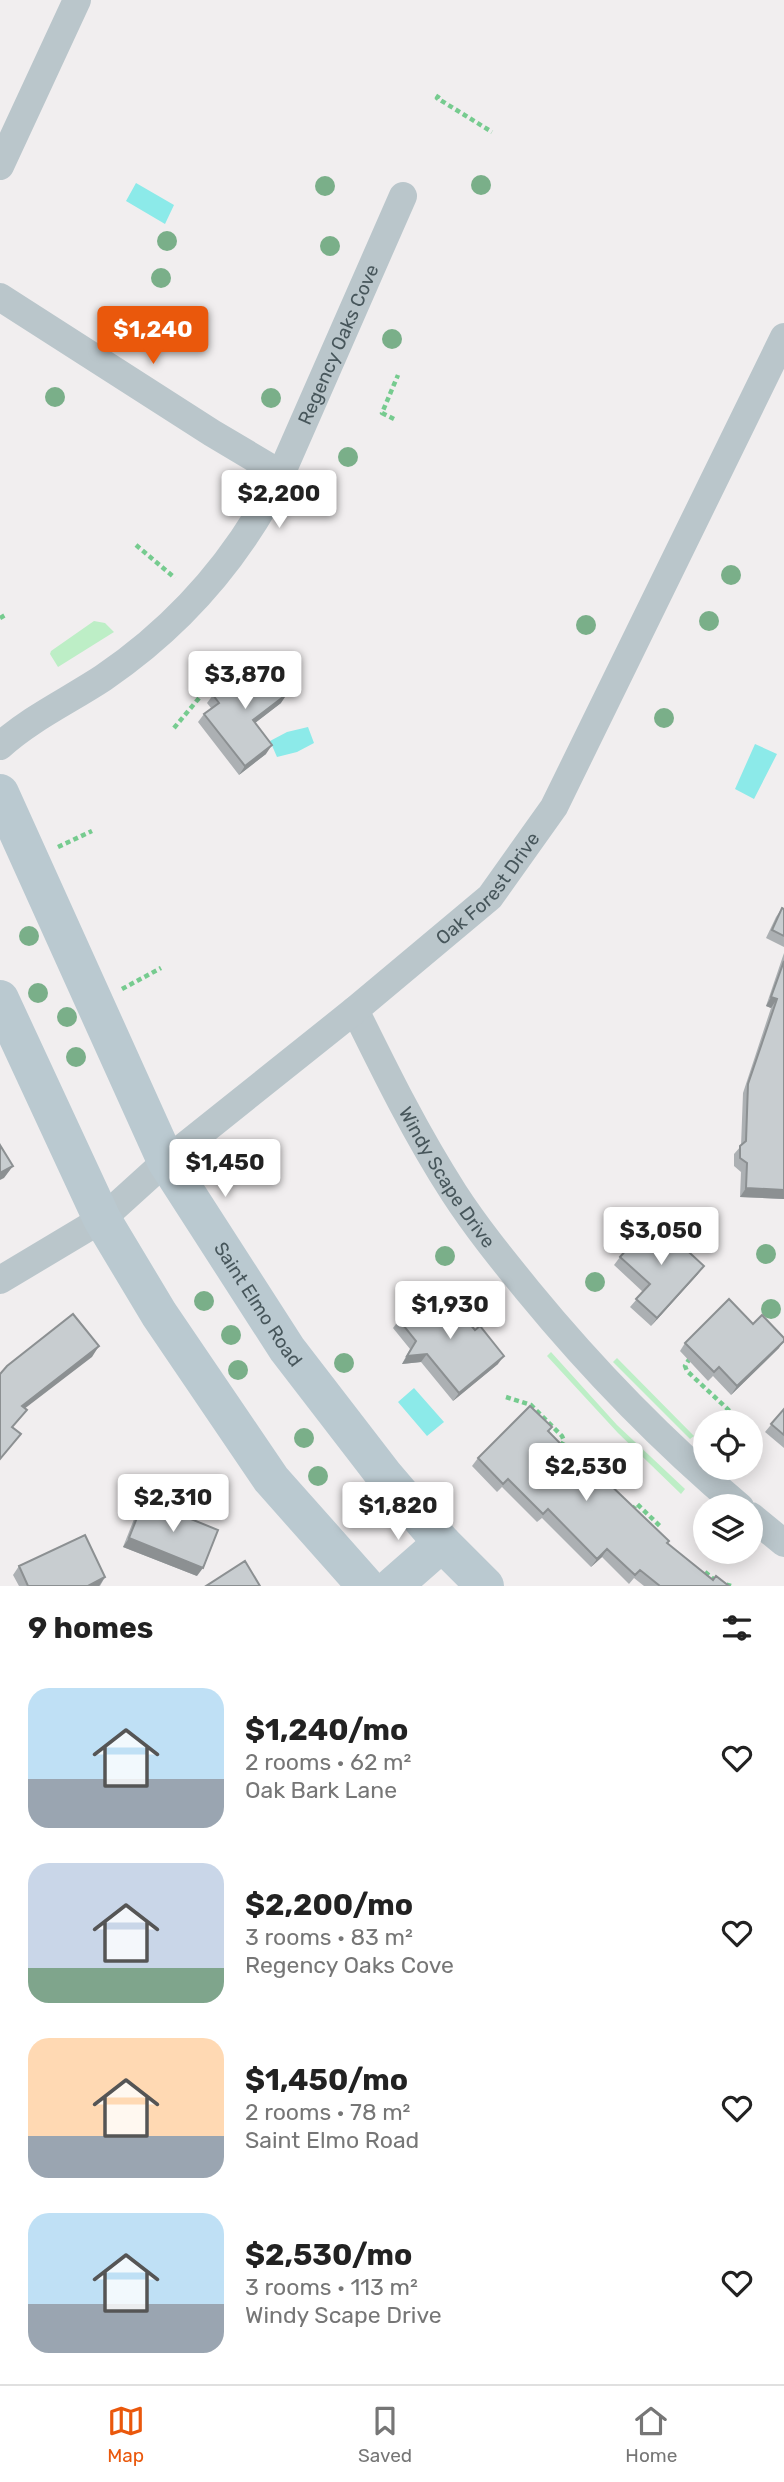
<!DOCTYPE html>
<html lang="en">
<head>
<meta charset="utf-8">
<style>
  :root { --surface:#fff; --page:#f2f2f2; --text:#222; --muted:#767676; --line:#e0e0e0; --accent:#ea580c }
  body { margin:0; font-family:Rubik,sans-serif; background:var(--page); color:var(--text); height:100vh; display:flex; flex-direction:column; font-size:26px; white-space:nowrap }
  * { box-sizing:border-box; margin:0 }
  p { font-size:23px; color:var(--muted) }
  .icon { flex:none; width:38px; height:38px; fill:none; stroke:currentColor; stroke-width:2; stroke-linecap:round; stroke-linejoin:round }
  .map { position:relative; height:1586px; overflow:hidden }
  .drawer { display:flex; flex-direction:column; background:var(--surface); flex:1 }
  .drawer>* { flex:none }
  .fabs { position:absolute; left:693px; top:1410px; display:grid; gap:14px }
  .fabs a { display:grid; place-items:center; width:70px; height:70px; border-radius:50%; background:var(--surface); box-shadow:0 4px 18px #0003; font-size:35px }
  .price { position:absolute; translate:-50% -60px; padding:0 16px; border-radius:7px; background:#fff; color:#222; font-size:23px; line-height:46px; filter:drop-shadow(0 2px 4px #0008) }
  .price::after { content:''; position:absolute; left:50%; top:42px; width:21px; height:16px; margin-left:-10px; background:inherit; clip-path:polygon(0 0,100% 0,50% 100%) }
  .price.on { background:var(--accent); color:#fff }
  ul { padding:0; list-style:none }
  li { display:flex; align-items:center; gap:21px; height:175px; padding:0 28px }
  li span { display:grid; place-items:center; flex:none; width:196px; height:140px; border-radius:21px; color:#555 }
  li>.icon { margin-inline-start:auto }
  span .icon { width:84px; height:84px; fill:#fffc; stroke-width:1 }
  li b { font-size:30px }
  h2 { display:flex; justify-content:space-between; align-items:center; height:84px; padding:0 28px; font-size:30px }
  .tab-bar { display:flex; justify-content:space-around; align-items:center; height:98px; border-top:2px solid var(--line); background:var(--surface); font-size:19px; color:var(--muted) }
  .tab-bar a { display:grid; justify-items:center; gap:4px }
  .tab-bar .on { color:var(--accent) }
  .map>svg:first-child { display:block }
  .green { fill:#bdeec6 }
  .water { fill:#8ceae9 }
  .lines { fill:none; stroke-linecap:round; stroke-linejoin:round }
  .path { stroke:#76cb8f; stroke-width:4.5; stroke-dasharray:5 3.5; stroke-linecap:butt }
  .street { stroke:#bac6cb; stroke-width:28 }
  .secondary { stroke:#bac9d0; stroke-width:38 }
  .tree { fill:#7aaf89 }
  .wall { fill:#acb0b3 }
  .shaded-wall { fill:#8c9092 }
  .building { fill:#c8cdd0; stroke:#8c9092; stroke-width:2 }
  .labels { text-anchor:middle; stroke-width:7; stroke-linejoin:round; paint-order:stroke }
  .street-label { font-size:19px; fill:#47565b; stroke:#fff }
</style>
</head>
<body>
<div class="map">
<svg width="784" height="1586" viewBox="0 0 784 1586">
  <rect width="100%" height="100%" fill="#f1eeef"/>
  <!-- green -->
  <path class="green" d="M94,621l11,2 9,9 -56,35 -8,-13 1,-3z
    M551,1352l66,73 68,64 -4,5 -63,-61 -71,-77z
    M617,1358l77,78 -4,3 -77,-77z"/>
  <!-- water -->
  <path class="water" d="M136,183l38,22 -9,19 -39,-23z
    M308,727l6,16 -17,9 -20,5 -7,-16 17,-9z
    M755,744l22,10 -23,45 -19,-10z
    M414,1388l30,34 -17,14 -29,-34z"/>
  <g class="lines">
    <!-- path -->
    <path class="path" d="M439,95l-2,3 55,34
      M394,419l-12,-6 16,-38
      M136,545l39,33
      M0,618l7,-4
      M174,728l36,-43 15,-9 8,2
      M58,847l34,-16
      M122,989l39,-21
      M690,1358l-5,8 2,5 48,45
      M506,1397l25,8 31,31 2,5 -4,7
      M632,1510l5,-6 25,24
      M705,1572l12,10 14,4"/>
    <!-- street -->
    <g class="street">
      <path d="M0,166l77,-166"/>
      <path d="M0,297l212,136 69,41"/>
      <path id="s1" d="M0,746c31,-28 68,-45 103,-68 78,-53 136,-120 178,-204l122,-278"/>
      <path id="s2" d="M355,1010c31,63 61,124 99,183 22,34 48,66 74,98 64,78 134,150 212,216"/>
      <path id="s3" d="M0,1280l102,-61 64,-58 189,-151 135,-113 64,-90 230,-470"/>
      <path d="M751,1516l33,27"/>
    </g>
    <!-- secondary -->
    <g class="secondary">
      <path id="s4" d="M0,793l166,368 121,188 97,126 58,68 43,43"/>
      <path d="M0,999l102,220 57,95 112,165 95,107"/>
      <path d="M393,1586l49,-43"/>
    </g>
  </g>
  <!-- trees -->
  <g class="tree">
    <circle cx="481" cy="185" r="10"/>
    <circle cx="325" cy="186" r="10"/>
    <circle cx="167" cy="241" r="10"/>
    <circle cx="330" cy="246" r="10"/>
    <circle cx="161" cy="278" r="10"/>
    <circle cx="392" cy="339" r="10"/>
    <circle cx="55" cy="397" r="10"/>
    <circle cx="271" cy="398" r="10"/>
    <circle cx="348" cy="457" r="10"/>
    <circle cx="731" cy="575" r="10"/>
    <circle cx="709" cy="621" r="10"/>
    <circle cx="586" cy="625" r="10"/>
    <circle cx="664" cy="718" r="10"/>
    <circle cx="29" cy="936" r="10"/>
    <circle cx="38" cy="993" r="10"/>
    <circle cx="67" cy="1017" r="10"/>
    <circle cx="76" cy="1057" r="10"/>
    <circle cx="766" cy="1254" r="10"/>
    <circle cx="445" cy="1256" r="10"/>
    <circle cx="595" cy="1282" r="10"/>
    <circle cx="204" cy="1301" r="10"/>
    <circle cx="771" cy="1309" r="10"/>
    <circle cx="231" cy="1335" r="10"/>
    <circle cx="344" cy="1363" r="10"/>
    <circle cx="238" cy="1370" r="10"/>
    <circle cx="304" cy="1438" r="10"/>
    <circle cx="318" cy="1476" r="10"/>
  </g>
  <!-- wall -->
  <path class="wall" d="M213,695l68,8 -26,20 11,31 -27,21 -41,-53 6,-8 7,-6 -4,-5z
    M782,908l2,1v38l-18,-9 10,-21z
    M784,953v246l-44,-2 1,-25 -7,-6v-12l7,-8 2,-53 28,-85 -5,-2z
    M620,1257l78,17 -47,52 -21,-19 13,-15 -29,-27z
    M399,1320l76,10 23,34 -45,37 -32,-39 -19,2 8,-15 -17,-21z
    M753,1324l26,24 -48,47 -18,-19 -5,5 -28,-30 5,-8z
    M784,1409v39l-19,-16z
    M549,1432l49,50 69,62 46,36 16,6h-85l-10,-8 -5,6 -27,-27 -11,10 -49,-49 -5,4 -35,-35 -5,5 -25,-26 6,-8z
    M144,1500l53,76 -74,-29 15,-38z
    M19,1566l86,11 -5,9h-81l-6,-11z"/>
  <!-- shaded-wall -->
  <path class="shaded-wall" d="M287,694l-6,9 -34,26 6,-9z
    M272,745l-6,9 -27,21 6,-9z
    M771,997l6,2 -6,9 -5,-2z
    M13,1166l-9,12 -4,2v-7z
    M746,1188l38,2v9l-44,-2z
    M704,1266l-6,8 -47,52 6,-8z
    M784,1341l-5,7 -48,47 6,-9z
    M99,1346l-7,11 -77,59 7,-10z
    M427,1354l-6,8 -19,2 5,-8z
    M504,1356l-6,8 -45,37 6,-8z
    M129,1538l74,30 -6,8 -74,-29z
    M607,1549l-5,8 -11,10 6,-8z
    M105,1577l-6,9h-11z"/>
  <!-- building -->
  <path class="building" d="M259,659l28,35 -34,26 19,25 -27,21 -41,-52 15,-11 -6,-8z
    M782,908l2,1v27l-12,-6z
    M784,961v229l-38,-2 1,-25 -7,-5v-12l6,-5 2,-57 29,-85 -6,-2z
    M0,1145l13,21 -13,7z
    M653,1219l51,47 -47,52 -21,-19 14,-15 -30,-27z
    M439,1288l36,42 5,-4 24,30 -45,37 -32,-39 -20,2 9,-15 -17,-21z
    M729,1299l24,25 9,-9 22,23v3l-47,45 -18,-19 -5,5 -29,-29z
    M73,1314l26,32 -77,60 5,4 -15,17 9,7 -21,25v-85l7,-8z
    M530,1406l22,21 -4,4 50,51 4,-5 67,64 -2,2 46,37 3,-4 13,10h-69l-20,-16 -5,5 -28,-26 -10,10 -49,-50 -5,5 -35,-35 -5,5 -25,-26z
    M784,1409v26l-13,-11z
    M144,1500l74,30 -15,38 -74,-30z
    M85,1535l20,42 -17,9h-60l-9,-20z
    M245,1561l15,25h-54z"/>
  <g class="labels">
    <!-- street labels -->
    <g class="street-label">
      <text dy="7" stroke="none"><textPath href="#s1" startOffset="539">Regency Oaks Cove</textPath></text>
      <text dy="7" stroke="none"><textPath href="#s3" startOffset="628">Oak Forest Drive</textPath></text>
      <text dy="7" stroke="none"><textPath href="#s2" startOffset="191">Windy Scape Drive</textPath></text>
      <text dy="7" stroke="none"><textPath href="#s4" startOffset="574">Saint Elmo Road</textPath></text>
    </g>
  </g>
</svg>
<div class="fabs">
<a><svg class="icon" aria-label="locate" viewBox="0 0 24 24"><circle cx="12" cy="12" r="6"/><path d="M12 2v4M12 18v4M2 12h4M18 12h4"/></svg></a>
<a><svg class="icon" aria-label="layers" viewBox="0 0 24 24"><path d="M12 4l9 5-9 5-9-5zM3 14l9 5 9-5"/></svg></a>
</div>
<b class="price on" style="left:153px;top:366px">$1,240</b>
<b class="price" style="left:279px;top:530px">$2,200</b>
<b class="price" style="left:245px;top:711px">$3,870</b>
<b class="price" style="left:225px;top:1199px">$1,450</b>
<b class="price" style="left:661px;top:1267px">$3,050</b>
<b class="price" style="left:450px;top:1341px">$1,930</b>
<b class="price" style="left:586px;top:1503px">$2,530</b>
<b class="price" style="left:173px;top:1534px">$2,310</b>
<b class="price" style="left:398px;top:1542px">$1,820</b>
</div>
<section class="drawer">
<h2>9 homes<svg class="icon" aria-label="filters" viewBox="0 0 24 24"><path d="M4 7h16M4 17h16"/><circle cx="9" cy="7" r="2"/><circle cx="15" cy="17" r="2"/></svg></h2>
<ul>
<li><span style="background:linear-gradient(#bfe0f5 65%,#9aa5b1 0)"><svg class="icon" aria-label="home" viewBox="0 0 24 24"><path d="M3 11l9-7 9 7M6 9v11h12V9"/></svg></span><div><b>$1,240/mo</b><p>2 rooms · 62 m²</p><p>Oak Bark Lane</p></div><svg class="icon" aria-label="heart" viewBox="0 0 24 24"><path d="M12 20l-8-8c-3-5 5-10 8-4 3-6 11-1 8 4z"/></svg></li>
<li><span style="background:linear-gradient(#c9d6e8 75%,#7fa58c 0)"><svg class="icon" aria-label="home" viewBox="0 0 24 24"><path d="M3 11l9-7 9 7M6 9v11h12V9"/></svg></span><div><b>$2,200/mo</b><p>3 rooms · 83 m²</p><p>Regency Oaks Cove</p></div><svg class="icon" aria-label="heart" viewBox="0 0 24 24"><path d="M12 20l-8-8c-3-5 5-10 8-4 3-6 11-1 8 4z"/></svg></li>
<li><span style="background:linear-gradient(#ffd9b3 70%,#9aa5b1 0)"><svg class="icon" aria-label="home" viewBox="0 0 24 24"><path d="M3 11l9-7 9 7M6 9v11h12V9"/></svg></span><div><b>$1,450/mo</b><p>2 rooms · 78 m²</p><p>Saint Elmo Road</p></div><svg class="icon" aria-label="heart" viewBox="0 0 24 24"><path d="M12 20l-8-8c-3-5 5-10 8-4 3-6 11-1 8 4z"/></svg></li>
<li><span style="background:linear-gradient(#bfe0f5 65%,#9aa5b1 0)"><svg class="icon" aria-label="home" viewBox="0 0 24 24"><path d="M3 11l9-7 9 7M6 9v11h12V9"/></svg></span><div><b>$2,530/mo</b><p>3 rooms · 113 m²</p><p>Windy Scape Drive</p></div><svg class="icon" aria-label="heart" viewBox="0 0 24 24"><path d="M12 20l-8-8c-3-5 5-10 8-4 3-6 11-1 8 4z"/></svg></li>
</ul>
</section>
<nav class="tab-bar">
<a class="on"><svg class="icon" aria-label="map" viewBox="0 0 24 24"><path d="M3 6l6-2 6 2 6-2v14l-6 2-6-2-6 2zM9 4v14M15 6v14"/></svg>Map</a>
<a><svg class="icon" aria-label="saved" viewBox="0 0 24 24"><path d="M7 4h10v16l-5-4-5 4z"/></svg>Saved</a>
<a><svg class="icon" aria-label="home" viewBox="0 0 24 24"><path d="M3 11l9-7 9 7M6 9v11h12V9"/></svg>Home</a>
</nav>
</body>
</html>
